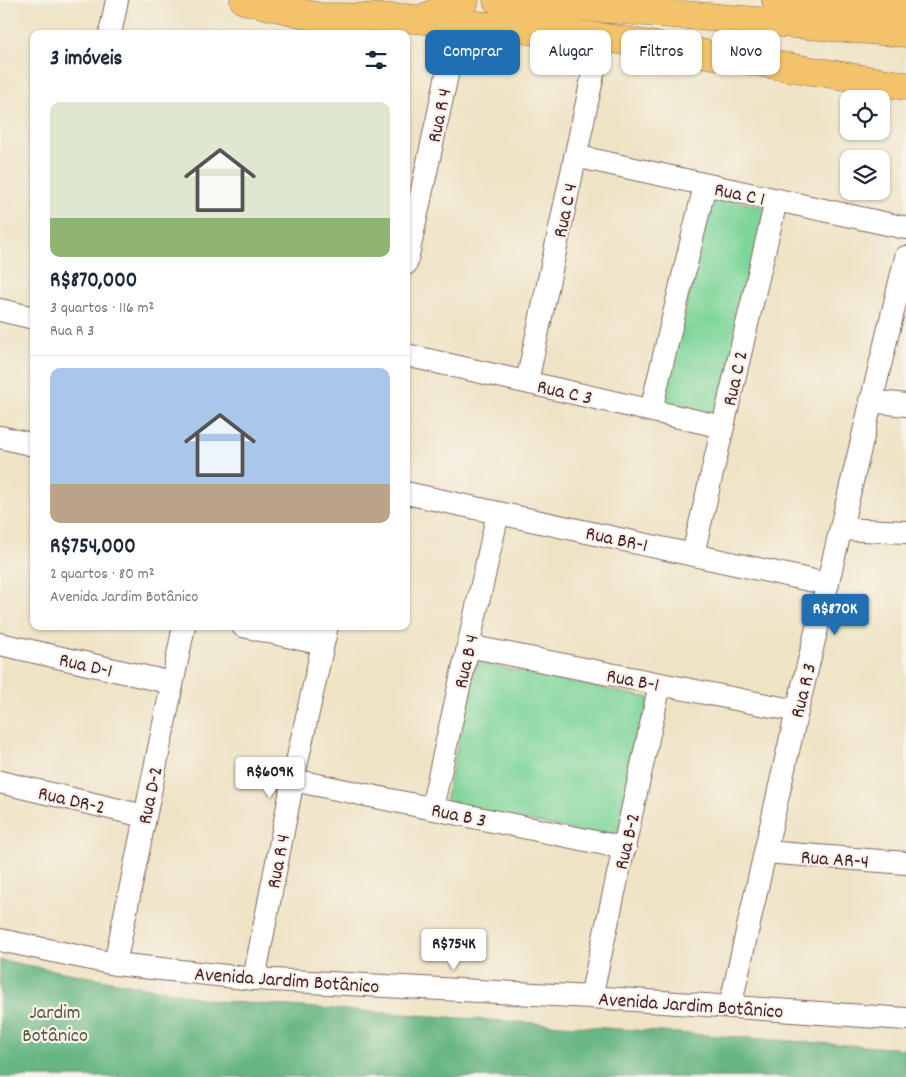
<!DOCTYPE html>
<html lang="pt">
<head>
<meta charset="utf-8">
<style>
  :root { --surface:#fff; --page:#f2f2f3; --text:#1f2937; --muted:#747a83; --line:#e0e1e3; --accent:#1f6fb2 }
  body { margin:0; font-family:Dekko,sans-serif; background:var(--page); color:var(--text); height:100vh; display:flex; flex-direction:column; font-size:19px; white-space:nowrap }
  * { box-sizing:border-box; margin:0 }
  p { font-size:16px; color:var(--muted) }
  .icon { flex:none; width:28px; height:28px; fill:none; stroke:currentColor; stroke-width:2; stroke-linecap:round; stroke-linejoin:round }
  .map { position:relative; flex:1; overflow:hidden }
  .drawer { position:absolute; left:30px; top:30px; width:380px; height:600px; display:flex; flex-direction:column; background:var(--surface); border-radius:10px; box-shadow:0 1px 4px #0004 }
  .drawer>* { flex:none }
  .banner { position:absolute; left:425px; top:30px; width:405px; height:45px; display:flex; gap:10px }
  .tools { position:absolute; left:840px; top:90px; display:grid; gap:10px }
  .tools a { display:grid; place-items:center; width:50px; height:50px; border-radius:10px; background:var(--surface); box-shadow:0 1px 4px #0004; font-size:25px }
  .price { position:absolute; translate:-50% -42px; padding:0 11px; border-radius:5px; background:#fff; color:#222; font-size:16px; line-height:32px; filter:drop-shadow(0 1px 2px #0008) }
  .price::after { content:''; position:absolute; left:50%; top:30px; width:15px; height:11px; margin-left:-8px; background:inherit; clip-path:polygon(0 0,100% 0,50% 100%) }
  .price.current { background:var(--accent); color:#fff }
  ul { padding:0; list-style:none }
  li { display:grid; align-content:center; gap:10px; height:265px; padding:0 20px }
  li+li { border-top:1px solid var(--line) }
  li span { display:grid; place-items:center; height:155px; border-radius:10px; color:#555 }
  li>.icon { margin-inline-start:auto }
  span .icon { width:90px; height:90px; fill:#fffc; stroke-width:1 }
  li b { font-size:21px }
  h2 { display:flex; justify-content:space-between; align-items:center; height:60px; padding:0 20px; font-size:21px }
  .pill { padding:0 18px; border-radius:10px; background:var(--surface); box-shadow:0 1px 4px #0004; font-size:18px; line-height:45px }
  .pill.current { background:var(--accent); color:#fff }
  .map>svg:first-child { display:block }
  .green { fill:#7ed599; stroke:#647a62 }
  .forest { fill:#66b681; stroke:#586a56 }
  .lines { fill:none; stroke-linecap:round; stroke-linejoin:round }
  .minor-casing { stroke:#836461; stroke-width:24 }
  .major-casing { stroke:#836461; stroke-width:29 }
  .minor { stroke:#fff; stroke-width:22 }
  .major { stroke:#f2c36a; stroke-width:28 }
  .labels { text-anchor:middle; stroke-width:4.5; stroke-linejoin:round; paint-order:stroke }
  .street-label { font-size:20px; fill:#4a1f2b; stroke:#f7f3e8 }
  .park-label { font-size:20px; fill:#5a564c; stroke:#f7f3e8 }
</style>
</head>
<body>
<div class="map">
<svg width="906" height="1077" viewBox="0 0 906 1077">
  <rect width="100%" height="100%" fill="#f7f3e8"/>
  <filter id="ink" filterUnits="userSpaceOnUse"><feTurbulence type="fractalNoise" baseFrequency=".02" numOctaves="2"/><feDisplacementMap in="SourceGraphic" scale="10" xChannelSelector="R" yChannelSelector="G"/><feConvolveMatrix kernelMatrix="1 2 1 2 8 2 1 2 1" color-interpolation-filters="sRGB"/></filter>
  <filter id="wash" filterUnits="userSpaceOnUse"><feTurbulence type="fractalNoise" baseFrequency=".0096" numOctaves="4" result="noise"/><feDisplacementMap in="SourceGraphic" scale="20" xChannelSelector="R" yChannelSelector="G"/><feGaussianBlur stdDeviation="1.12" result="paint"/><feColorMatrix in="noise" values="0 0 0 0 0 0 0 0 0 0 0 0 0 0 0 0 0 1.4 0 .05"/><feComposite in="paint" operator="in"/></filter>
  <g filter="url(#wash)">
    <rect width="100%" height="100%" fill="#eee3c5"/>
    <!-- green -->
    <path class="green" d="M712,196l55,12 -49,210 -55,-13z
      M475,662l174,36 -30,142 -174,-37z"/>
    <!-- forest -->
    <path class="forest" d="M0,960l217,41 689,48v28h-906z"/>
  </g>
  <g filter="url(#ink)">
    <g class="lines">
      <!-- minor casing -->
      <g class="minor-casing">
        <path id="minor" d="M110,34l7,-34
          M575,156l331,72
          M406,264l52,-240
          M0,310l34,8
          M406,355l317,72
          M527,382l74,-345
          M870,401l36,4
          M651,410l54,-225
          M0,437l34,8
          M406,493l422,91
          M841,529l65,3
          M693,554l83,-353
          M243,626l80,18
          M0,644l172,39
          M468,646l329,65
          M293,780l332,68
          M0,782l144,34
          M432,808l66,-295
          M765,852l141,11
          M0,940l115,24 139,15 337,18 315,22
          M115,964l69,-338
          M254,979l39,-199 34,-154
          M591,997l69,-313
          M730,1007l67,-296 109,-454"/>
      </g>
      <!-- major casing -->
      <g class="major-casing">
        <path id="major" d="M244,0l75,17 85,1 197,19 305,49
          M497,0l409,33
          M776,0l130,13
          M421,19l44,-19"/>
      </g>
      <!-- minor -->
      <use href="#minor" class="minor"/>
      <!-- major -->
      <use href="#major" class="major"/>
    </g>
  </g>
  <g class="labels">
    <!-- street labels -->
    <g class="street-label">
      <text transform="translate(438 115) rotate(-78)" y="7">Rua R 4</text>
      <text transform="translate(740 193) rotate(12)" y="7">Rua C 1</text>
      <text transform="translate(564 210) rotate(-78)" y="7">Rua C 4</text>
      <text transform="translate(734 378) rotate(-77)" y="7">Rua C 2</text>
      <text transform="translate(565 391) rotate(13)" y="7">Rua C 3</text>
      <text transform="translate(617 538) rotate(12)" y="7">Rua BR-1</text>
      <text transform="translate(465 661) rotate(-77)" y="7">Rua B 4</text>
      <text transform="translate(86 664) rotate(13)" y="7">Rua D-1</text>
      <text transform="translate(633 679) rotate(11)" y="7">Rua B-1</text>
      <text transform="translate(802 690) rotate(-76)" y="7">Rua R 3</text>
      <text transform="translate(149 795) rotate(-78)" y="7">Rua D-2</text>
      <text transform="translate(72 799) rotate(13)" y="7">Rua DR-2</text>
      <text transform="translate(459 814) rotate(12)" y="7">Rua B 3</text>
      <text transform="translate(626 841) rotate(-77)" y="7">Rua B-2</text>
      <text transform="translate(835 858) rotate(4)" y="7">Rua AR-4</text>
      <text transform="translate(277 861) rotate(-79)" y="7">Rua R 4</text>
      <text transform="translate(287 979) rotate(4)" y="7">Avenida Jardim Botânico</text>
      <text transform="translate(691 1004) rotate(4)" y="7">Avenida Jardim Botânico</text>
    </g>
    <!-- park labels -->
    <g class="park-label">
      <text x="55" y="1018">Jardim<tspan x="55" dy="23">Botânico</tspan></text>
    </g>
  </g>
</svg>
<div class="tools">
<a><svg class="icon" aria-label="locate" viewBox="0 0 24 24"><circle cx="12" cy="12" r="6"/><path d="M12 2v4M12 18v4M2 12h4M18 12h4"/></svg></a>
<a><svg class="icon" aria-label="layers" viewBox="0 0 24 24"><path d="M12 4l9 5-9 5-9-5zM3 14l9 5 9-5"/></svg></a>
</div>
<b class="price current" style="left:835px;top:636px">R$870K</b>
<b class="price" style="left:270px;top:799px">R$609K</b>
<b class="price" style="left:454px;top:971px">R$754K</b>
<div class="banner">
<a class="pill current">Comprar</a>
<a class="pill">Alugar</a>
<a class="pill">Filtros</a>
<a class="pill">Novo</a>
</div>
<section class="drawer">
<h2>3 imóveis<svg class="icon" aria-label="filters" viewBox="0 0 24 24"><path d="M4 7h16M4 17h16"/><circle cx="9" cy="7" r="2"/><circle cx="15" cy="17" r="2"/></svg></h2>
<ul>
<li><span style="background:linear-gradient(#dfe7d0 75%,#8fb573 0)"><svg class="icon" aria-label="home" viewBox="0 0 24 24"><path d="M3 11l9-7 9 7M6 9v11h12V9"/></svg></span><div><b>R$870,000</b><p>3 quartos · 116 m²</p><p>Rua R 3</p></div></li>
<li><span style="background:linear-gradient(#a9c7e8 75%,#b9a48a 0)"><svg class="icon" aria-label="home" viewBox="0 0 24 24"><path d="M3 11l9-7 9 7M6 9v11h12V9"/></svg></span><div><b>R$754,000</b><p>2 quartos · 80 m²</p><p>Avenida Jardim Botânico</p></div></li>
</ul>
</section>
</div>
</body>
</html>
